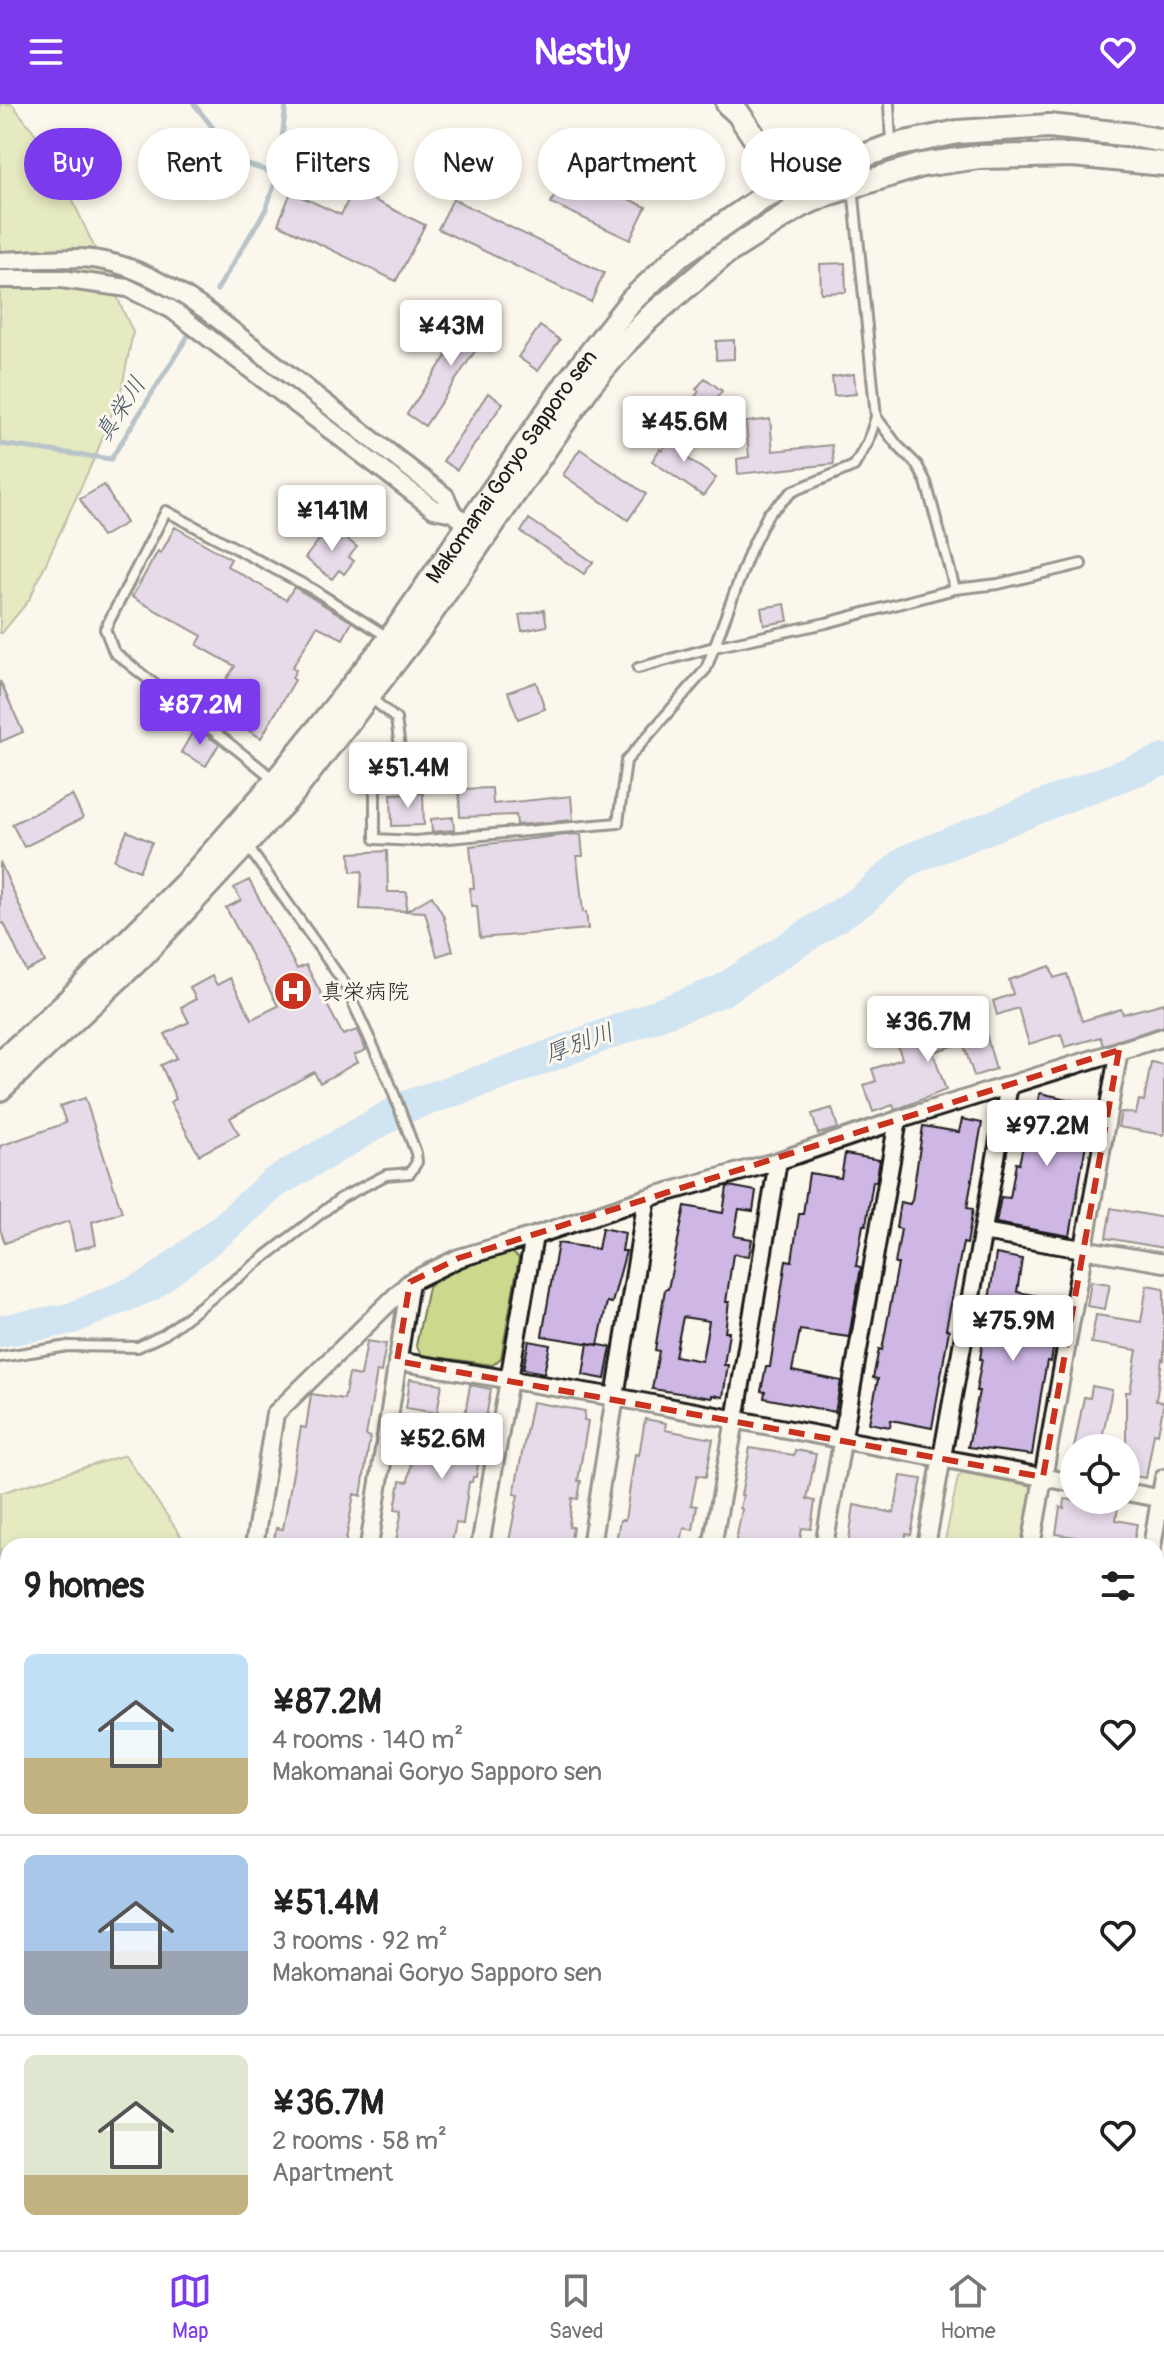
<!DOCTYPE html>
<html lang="en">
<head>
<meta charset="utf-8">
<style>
  :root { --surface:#fff; --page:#f6f6f6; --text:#222; --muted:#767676; --line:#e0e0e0; --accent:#7c3aed }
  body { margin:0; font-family:Pangolin,"Klee One",sans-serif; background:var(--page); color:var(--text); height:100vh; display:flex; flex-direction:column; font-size:30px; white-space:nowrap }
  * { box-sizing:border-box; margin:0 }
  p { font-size:26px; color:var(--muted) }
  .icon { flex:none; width:44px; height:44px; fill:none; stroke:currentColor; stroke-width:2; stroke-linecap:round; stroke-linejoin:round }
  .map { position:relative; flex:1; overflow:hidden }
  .side { position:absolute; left:0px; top:1434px; width:1164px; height:712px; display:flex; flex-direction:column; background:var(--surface); border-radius:24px 24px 0 0; box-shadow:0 4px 12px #0003 }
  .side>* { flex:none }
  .banner { position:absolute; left:24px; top:24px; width:1116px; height:72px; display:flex; gap:16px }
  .buttons { position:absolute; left:1060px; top:1330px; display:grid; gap:16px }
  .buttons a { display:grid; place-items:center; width:80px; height:80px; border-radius:50%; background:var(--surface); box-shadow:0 4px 12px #0003; font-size:40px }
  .price { position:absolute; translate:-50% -68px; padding:0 18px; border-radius:8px; background:#fff; color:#222; font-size:26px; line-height:52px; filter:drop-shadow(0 2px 4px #0008) }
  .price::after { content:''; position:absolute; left:50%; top:48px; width:24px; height:18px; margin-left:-12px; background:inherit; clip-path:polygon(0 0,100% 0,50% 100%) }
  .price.current { background:var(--accent); color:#fff }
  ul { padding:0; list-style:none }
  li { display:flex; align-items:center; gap:24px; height:200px; padding:0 24px }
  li+li { border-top:2px solid var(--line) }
  li span { display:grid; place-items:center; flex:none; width:224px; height:160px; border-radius:12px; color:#555 }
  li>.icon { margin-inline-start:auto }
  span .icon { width:96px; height:96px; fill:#fffc; stroke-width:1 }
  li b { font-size:34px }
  h2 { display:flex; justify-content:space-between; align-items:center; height:96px; padding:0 24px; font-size:34px }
  .tag { padding:0 28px; border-radius:36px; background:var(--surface); box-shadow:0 4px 12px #0003; font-size:28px; line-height:72px }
  .tag.current { background:var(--accent); color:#fff }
  header { display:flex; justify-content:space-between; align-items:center; height:104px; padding:0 24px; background:var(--accent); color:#fff; font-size:36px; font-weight:800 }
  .tab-bar { display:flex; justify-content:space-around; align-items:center; height:112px; border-top:2px solid var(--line); background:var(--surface); font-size:22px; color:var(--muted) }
  .tab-bar a { display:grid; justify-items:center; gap:4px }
  .tab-bar .current { color:var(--accent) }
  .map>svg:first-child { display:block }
  .green { fill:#ccd98d; stroke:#747a54; stroke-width:2 }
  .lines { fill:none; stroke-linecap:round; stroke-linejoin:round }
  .stream { stroke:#68869f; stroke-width:5 }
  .river { stroke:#9bccf7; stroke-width:32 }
  .building { fill:#ceb6e5; stroke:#1c1c1c; stroke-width:2; fill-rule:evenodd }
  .lane-casing { stroke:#1c1c1c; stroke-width:14 }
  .street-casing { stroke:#1c1c1c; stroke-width:22 }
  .secondary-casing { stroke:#1c1c1c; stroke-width:28 }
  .lane { stroke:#fbf7ec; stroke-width:8 }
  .street { stroke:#fbf7ec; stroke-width:16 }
  .secondary { stroke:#fbf7ec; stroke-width:22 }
  .marked { fill:none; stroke:#c8321e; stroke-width:6; stroke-dasharray:16 10; stroke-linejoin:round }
  .labels { text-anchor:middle; stroke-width:6; stroke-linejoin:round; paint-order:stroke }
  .street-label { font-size:22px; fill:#1c1c1c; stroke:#fbf7ec }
  .poi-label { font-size:22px; fill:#1c1c1c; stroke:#fbf7ec; text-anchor:start }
  .water-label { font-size:24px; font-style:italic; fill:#485a69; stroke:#fbf7ec }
</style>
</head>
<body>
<header><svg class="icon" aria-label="menu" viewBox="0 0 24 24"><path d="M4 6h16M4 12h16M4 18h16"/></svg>Nestly<svg class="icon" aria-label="heart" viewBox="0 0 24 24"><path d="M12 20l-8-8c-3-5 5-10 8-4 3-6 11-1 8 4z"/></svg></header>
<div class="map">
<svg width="1164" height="2146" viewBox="0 0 1164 2146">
  <rect width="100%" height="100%" fill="#fbf7ec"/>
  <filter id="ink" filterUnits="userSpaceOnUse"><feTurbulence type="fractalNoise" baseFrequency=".0125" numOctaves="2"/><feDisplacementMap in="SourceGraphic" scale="16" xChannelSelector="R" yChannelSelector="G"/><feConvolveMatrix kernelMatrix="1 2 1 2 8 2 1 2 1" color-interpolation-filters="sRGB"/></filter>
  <g filter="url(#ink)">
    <!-- green -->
    <path class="green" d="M0,0h12l40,51 81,177 -11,55 -25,65 -68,148 -27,33h-2z
      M507,1145l12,9 -18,100 -8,7 -71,-10 -6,-9 12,-59 34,-23z
      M125,1351l63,91h-180v64l-8,3v-120z
      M964,1369l68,13 3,8 -11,52h-80l14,-69z
      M8,1678v294l-8,-2v-288z"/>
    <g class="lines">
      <!-- stream -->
      <path class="stream" d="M194,0l47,59 37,11
        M217,186l49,-81 12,-35 8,-70
        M0,340l111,15 80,-128"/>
      <!-- river -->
      <path class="river" d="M0,1227l70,-12 81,-34 74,-58 49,-44 131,-76 94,-32 222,-84 141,-91 46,-40 172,-69 84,-31"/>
    </g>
    <!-- building -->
    <path class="building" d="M565,66l81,37 -16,33 -79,-37z
      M353,86l72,35 -29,56 -118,-57 13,-32 50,23z
      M453,95l151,74 -13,29 -153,-73z
      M845,159l1,29 -25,1 -1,-29z
      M477,206l18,11 -70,105 -18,-12z
      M540,222l20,14 -22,31 -20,-14z
      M734,236v19l-18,1v-19z
      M854,270l2,20 -22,2 -2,-19z
      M705,274l17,13 -14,18 -14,-11 5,-7 -3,-2z
      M488,289l15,10 -46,67 -14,-9z
      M770,315l3,32 59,-6 2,19 -96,10 -1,-15 12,-2 -3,-35z
      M682,328l15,10 -10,16 29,20 -13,18 -51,-35 8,-12 2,2 9,-15 6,4z
      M580,345l66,45 -18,26 -65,-45z
      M104,381l22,38 -24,14 -22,-38z
      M529,415l64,43 -9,12 -63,-42z
      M330,422l27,21 -8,10 5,4 -10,13 -5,-4 -7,9 -27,-21z
      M175,423l56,32 -4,7 59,34 8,-13 58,35 -9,17 -26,-13 -25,42 4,2 -4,8 3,2 -34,58 -52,-32 26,-40 -38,-21 5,-9 -70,-39 26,-46 3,2z
      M785,500l3,17 -24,4 -3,-17z
      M544,506l3,16 -25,5 -3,-16z
      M0,577l23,51 -23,10z
      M536,578l9,27 -27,10 -10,-27z
      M195,624l24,16 -13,22 -25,-14z
      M492,684l1,16 78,-8 2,24 -56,5 -1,-10 -56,2 -1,-28z
      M423,689l1,32 -32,1 -1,-32z
      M72,691l11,23 -59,29 -12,-23z
      M453,713l1,13 -22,2 -1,-13z
      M127,727l25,11 -13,29 -25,-11z
      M574,730l7,1 2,21h-6l6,56h3l2,17 -108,9 -3,-32h-6l-1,-18h4l-4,-42z
      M387,747l1,41h19l-1,19 26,-15 11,19 10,36 -16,5 -12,-44 -65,-3 2,-38 -11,1 -1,-19z
      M0,758l45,100 -19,9 -22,-48 -4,1z
      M249,776l48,89 9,-4 37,70 14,-5 9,20 -12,5 4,7 -38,21 -6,-11 -84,46 9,16 -40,21 -29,-53 6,-3 -15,-34 16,-7 -12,-24 24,-12 -8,-15 15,-8 -6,-11 22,-12 5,9 13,-7 22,41 26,-13 -52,-98 15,-8 -7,-12z
      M1050,862l4,12 13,-4 15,47 39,-12 2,5 41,-11v23l-61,19 -3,-8 -35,10 -4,-13 -32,10 -11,-36 -21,7 -4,-14 20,-7 -4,-14z
      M980,909l16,56 -22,7 -11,-33 -30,9 13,38 -51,20 -2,-5 -20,7 -9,-27 12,-4 -4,-12 30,-10 -5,-16 53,-16 -2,-5z
      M1151,958l13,3v70l-46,-8 3,-15 15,2 3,-14 5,1z
      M1040,989l45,10 -7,33 9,2 -17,98 -74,-13 5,-26 9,1 6,-35 3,1 9,-41 -13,-3 4,-17 18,3z
      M85,994l37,114 -30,10 4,23 -21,5 -6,-29 -64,22 -5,-14v-83l66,-23 -6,-17z
      M832,1004l6,20 -20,6 -6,-20z
      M962,1015l20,4 -15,85 6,1 -6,35 -4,-1 -17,86 3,1 -17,98 -41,-8 -1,7 -21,-4 9,-44 -5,-1 6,-29 3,1 16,-86h-3l6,-35 -5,-1 4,-26 10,2 2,-4 11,-74 36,6z
      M845,1050l35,6 -4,22 -3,-1 -7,44h-3l-7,41 5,1 -12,70 -49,-7 -8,41 49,10 -6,31 -71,-14 1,-6 -4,-1 5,-24h4l16,-107 6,1 7,-47h4l6,-41 32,5z
      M729,1082l27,5 -3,20 -14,-2 -5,27 18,3 -3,17 -16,-2 -7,48h3l-4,30h4l-5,33h4l-5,32 -11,-2v3l-60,-9 7,-38 -4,-1 10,-61h3l17,-83 38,7 4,-26zM683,1213l26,4 -7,40 -27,-5z
      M1111,1104l53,10v30l-58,-10z
      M602,1124l23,5 -3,18h4l-14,52 -5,-1 -9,43 -56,-9 16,-93 40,6z
      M996,1150l26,5 -5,33 44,8 -10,62 -4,-1 -6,33 -9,61 -64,-8 11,-56h-3l6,-32h-2z
      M1091,1177l19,3 -5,25 -18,-3z
      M1147,1181l17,3v72l-2,-1 -6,42 8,1 -6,32 -4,-1 -8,45 -20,-3v-83h4l7,-42 -46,-7 5,-28 45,7z
      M367,1237l19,3 -5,28 -4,-1 -11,65 4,1 -9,59 -7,-2 -9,52h-72l3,-18 7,1 18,-102 5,1 5,-34 33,5 5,-25 12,2z
      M529,1237l21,4 -6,28 -21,-4z
      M588,1239l23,4 -6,32 -22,-4z
      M410,1275l32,5 -5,29 -31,-5z
      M470,1281l21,4 -15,88h-3l-1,5h-3l-6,42 -7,-1 -5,23h-56l7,-36 -7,-1 5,-28 8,1 6,-36 40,6 5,-32 5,1z
      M1092,1282l20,4 -12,58h-26l10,-51 6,1z
      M532,1298l53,9 -1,9 4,1 -10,60h3l-3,18 -6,-1 -3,29h4l-3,19h-62l10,-51 -4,-1z
      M645,1315l21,4 -1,7 48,9 -7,38 -9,-2 -6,30 6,1 -4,24 -9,-2 -4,18h-65l5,-26h5l10,-66 4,1z
      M750,1344l44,7 1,-5 21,4 -9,45 8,2 -4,28 -9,-1 -3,18h-64l7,-37 -2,-1 3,-13h-2z
      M901,1372l21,3 -11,56 -5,-1 -1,12h-57l6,-41 40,8z
      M1065,1395l53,8 -2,13 21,4 -4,22h-26l1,-4 -52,-8 4,-27 4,1z"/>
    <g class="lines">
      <!-- lane casing -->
      <g class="lane-casing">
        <path id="lane" d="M889,0l2,39
          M876,313l21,28 20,20 9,17 29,107
          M638,564l76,-21 112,-24 129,-34 43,-5 83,-20
          M370,593l26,22 6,43 -27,27v50l40,2 203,-18 8,-62 80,-92 44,-118 18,-37 25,-23 61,-25 14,-24 8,-25 -23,-230
          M274,675l-160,-127 -9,-23 61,-118 148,79 75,48
          M0,1253l68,-11 70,1 27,-13 176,-136 45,-23 24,-2 7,-11 -1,-9 -27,-72 -45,-98 -96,-136
          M0,1586l8,20"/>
      </g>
      <!-- street casing -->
      <g class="street-casing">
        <path id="street" d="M0,157c27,-1 54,-3 81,-3 47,2 88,27 126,53l238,185 8,17
          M0,175h61l67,9 43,21 263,200 19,4 23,17
          M983,1128l181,31
          M397,1257l218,36 459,86
          M1126,1388l38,7
          M254,1442l21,-132 135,-132 49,-24 75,-22 113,-38 131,-37 120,-41 266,-83
          M369,1442l41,-264
          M480,1442l54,-310
          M591,1442l56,-348
          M712,1442l23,-126 43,-259
          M824,1442l74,-426
          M926,1442l83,-461
          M1031,1442l88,-496
          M1152,1442l12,-68
          M0,1662l8,-4
          M1156,1699l8,2
          M1156,1997l8,-44
          M0,2018l8,2
          M41,2146l2,-8
          M142,2146l5,-8
          M277,2146l5,-8
          M587,2146l5,-8
          M735,2146l10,-8
          M905,2146l1,-8
          M1027,2146l2,-8
          M1129,2146l2,-8"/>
      </g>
      <!-- secondary casing -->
      <g class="secondary-casing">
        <g id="secondary">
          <path d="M728,0l10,9 55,82"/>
          <path id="s1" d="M0,959l69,-63 116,-116 91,-103 114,-142 178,-257 64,-82 45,-43 79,-55 31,-18 104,-38 67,-14 91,-6 83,9 32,6"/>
          <path d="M0,985l141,-132 152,-164 127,-164 171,-246 36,-42 22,-23 74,-63 77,-49 30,-13 92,-28 57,-8 94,-2 91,9"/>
          <path d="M1156,1828l8,1"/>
          <path d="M440,2146l5,-8"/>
        </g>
      </g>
      <!-- lane -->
      <use href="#lane" class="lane"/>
      <!-- street -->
      <use href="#street" class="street"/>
      <!-- secondary -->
      <use href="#secondary" class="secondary"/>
    </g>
  </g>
  <!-- marked area -->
  <path d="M0 0H1164V2146H0ZM1119,946l-76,427 -646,-116 13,-79 49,-24z" fill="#fbf7ec" fill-opacity=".55" fill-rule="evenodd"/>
  <path class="marked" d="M1119,946l-76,427 -646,-116 13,-79 49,-24z"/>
  <!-- icons -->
  <defs>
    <g id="hospital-disc" transform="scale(2)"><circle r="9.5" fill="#c8321e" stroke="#fbf7ec"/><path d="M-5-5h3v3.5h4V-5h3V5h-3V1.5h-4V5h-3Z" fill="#fff"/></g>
  </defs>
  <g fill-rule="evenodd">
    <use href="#hospital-disc" x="293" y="887"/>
  </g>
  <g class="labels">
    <!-- street labels -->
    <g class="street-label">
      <text dy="8" stroke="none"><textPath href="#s1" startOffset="788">Makomanai Goryo Sapporo sen</textPath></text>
    </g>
    <!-- poi labels -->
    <g class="poi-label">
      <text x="321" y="895">真栄病院</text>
    </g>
    <!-- water labels -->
    <g class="water-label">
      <text transform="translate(120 305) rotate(-57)" y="8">真栄川</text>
      <text transform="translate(579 939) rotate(-20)" y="8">厚別川</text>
    </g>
  </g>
</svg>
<div class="buttons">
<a><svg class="icon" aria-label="locate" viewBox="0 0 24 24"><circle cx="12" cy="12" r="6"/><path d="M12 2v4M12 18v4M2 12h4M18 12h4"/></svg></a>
</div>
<b class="price" style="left:451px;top:264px">¥43M</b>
<b class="price" style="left:684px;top:360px">¥45.6M</b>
<b class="price" style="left:332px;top:449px">¥141M</b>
<b class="price current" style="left:200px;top:643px">¥87.2M</b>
<b class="price" style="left:408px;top:706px">¥51.4M</b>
<b class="price" style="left:928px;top:960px">¥36.7M</b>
<b class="price" style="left:1047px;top:1064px">¥97.2M</b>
<b class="price" style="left:1013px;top:1259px">¥75.9M</b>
<b class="price" style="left:442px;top:1377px">¥52.6M</b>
<div class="banner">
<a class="tag current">Buy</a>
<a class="tag">Rent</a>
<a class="tag">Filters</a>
<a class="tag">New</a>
<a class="tag">Apartment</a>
<a class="tag">House</a>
</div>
<section class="side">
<h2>9 homes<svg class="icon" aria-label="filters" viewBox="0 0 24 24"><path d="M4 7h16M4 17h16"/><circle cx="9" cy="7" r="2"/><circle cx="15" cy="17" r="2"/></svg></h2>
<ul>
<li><span style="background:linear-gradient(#bfe0f5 65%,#c2b280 0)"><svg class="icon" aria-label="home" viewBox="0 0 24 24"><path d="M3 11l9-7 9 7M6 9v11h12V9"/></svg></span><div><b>¥87.2M</b><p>4 rooms · 140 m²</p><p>Makomanai Goryo Sapporo sen</p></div><svg class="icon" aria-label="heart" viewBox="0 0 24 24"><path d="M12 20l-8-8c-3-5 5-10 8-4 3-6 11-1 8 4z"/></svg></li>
<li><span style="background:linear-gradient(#a9c7e8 60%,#9aa5b1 0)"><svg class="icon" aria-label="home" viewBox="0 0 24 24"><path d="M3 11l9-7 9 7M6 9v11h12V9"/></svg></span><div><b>¥51.4M</b><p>3 rooms · 92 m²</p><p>Makomanai Goryo Sapporo sen</p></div><svg class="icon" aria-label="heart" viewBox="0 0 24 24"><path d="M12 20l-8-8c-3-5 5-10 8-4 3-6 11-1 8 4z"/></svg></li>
<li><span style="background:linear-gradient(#dfe7d0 75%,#c2b280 0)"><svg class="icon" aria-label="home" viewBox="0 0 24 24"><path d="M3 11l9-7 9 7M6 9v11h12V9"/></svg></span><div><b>¥36.7M</b><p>2 rooms · 58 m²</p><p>Apartment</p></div><svg class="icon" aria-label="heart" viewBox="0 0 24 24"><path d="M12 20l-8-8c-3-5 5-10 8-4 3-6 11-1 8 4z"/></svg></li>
</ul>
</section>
</div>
<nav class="tab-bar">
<a class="current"><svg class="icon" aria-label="map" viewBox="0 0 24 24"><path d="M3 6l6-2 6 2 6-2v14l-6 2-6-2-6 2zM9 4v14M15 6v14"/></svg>Map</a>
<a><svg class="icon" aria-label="saved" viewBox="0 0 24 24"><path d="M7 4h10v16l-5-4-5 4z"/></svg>Saved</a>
<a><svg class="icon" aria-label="home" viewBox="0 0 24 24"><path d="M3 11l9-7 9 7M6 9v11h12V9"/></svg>Home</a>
</nav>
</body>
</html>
